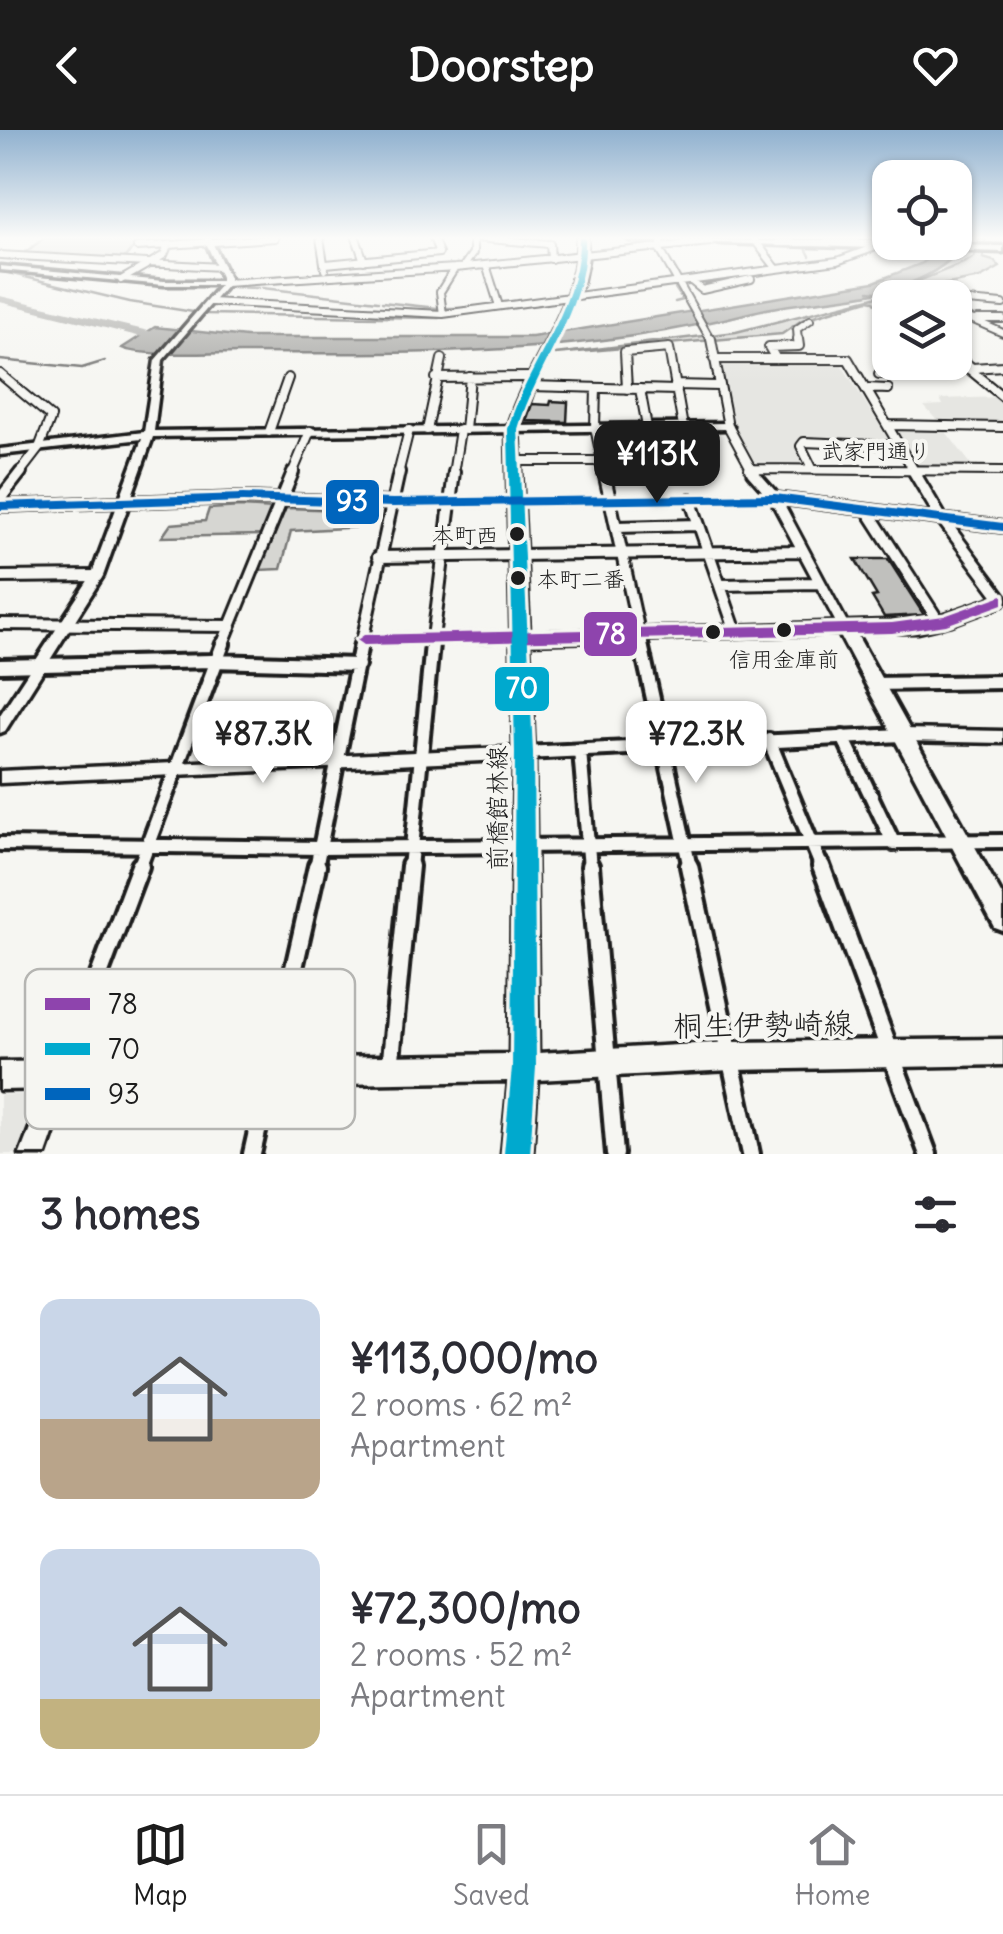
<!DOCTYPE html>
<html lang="en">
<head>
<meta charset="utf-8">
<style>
  :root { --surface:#fff; --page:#f2f2f3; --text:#2b2b33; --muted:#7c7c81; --line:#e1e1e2; --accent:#1c1c1c }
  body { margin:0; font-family:Delius,"Klee One",sans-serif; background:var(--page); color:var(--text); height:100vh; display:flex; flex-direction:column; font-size:38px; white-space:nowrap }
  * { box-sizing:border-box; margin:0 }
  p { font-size:32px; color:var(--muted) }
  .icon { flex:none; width:55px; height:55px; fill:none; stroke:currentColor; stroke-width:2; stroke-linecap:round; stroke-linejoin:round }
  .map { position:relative; height:1024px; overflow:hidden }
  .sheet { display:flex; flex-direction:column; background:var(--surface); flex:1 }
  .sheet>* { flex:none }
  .controls { position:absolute; left:872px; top:30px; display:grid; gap:20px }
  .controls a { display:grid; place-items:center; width:100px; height:100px; border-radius:20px; background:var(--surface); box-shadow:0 2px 8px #0004; font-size:50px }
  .price { position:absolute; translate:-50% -85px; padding:0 22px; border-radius:20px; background:#fff; color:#222; font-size:32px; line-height:65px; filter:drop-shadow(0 2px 5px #0008) }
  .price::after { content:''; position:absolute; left:50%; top:60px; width:30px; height:22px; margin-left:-15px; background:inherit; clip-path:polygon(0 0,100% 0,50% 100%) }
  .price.selected { background:var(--accent); color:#fff }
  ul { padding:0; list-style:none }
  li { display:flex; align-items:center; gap:30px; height:250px; padding:0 40px }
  li span { display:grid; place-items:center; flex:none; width:280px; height:200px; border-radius:20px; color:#555 }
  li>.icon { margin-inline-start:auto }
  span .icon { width:120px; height:120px; fill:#fffc; stroke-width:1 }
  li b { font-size:42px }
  h2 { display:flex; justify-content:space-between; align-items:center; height:120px; padding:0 40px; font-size:42px }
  header { display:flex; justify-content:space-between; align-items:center; height:130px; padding:0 40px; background:var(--accent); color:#fff; font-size:45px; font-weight:700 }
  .tabs { display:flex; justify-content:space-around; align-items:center; height:140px; border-top:2px solid var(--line); background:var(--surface); font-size:28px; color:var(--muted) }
  .tabs a { display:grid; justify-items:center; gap:5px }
  .tabs .selected { color:var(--accent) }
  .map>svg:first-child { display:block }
  .built { fill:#e6e6e2 }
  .green { fill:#d6d6d2; stroke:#797977; stroke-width:2.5 }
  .water { fill:#acaca9; stroke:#727271; stroke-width:2.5 }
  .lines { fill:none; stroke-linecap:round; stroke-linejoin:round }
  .stream { stroke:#727271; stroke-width:2.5 }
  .river { fill:#acaca9; fill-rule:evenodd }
  .building { fill:#c0c0bd; stroke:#1c1c1c; stroke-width:2.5 }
  .minor-far4-casing { stroke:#1c1c1c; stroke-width:10 }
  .minor-far3-casing { stroke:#1c1c1c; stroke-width:12 }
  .minor-far2-casing { stroke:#1c1c1c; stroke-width:16 }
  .minor-far1-casing { stroke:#1c1c1c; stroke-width:20 }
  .minor-casing { stroke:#1c1c1c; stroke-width:24 }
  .tertiary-casing { stroke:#1c1c1c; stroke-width:7 }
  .secondary-casing { stroke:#1c1c1c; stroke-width:7 }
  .primary-casing { stroke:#1c1c1c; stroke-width:7 }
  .minor-far4 { stroke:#f6f6f2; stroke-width:6 }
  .minor-far3 { stroke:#f6f6f2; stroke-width:8 }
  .minor-far2 { stroke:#f6f6f2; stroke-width:10 }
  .minor-far1 { stroke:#f6f6f2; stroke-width:12 }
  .minor { stroke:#f6f6f2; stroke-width:16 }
  .tertiary { fill:#f6f6f2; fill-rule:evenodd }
  .secondary { fill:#f6f6f2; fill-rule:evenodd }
  .primary { fill:#f6f6f2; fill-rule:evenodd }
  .bus-1-casing { stroke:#f6f6f2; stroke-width:7 }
  .bus-2-casing { stroke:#f6f6f2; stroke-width:7 }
  .bus-3-casing { stroke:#f6f6f2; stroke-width:7 }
  .bus-1 { fill:#8e44ad; fill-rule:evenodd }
  .bus-2 { fill:#00a9ce; fill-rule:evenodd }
  .bus-3 { fill:#0065bd; fill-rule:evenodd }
  .bus-dot { fill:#1c1c1c; stroke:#f6f6f2; stroke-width:4 }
  .labels { text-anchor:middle; stroke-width:8; stroke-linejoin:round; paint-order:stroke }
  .far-street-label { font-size:22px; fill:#1c1c1c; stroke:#f6f6f2 }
  .bus-label { font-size:22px; fill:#1c1c1c; stroke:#f6f6f2; text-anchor:end }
  .street-label { font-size:25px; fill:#1c1c1c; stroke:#f6f6f2 }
  .near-street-label { font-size:30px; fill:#1c1c1c; stroke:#f6f6f2 }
  .key { fill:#f6f6f2; stroke:#b5b5b2; stroke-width:2.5 }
  .key-label { font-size:28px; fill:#1c1c1c }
  .line-badge { stroke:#f6f6f2; stroke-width:4 }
  .badge-label { font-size:28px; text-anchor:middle; font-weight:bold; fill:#fff }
</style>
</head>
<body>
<header><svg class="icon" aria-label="back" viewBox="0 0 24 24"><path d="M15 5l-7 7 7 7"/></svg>Doorstep<svg class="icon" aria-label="heart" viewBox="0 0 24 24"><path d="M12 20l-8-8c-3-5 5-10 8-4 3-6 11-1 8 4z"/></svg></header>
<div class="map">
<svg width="1003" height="1024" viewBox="0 0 1003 1024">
  <rect width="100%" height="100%" fill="#f6f6f2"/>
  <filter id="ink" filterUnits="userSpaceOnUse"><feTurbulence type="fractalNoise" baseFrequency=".01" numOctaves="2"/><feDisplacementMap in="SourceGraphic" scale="20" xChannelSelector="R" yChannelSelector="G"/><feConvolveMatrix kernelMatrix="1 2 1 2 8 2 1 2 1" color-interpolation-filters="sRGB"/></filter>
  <g filter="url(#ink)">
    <!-- built -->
    <path class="built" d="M840,232l51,81 -94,-2 11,25h-54l-20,-42 -13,-61z
      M1001,267l2,29 -62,-1 -17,-19 19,-1 -3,-6z
      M892,298h51l31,40 -59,-4z
      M42,964l-22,60h-20v-59z"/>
    <!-- green -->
    <path class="green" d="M44,108h100l-23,23 -98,-7z
      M978,108l7,1 -2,19 11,3 6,6 -20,11 -86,16 17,3 -21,1v22l-16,-19 -6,-1 -66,20 -20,14 -227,20 181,-22 150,-38 80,-32 8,-5z
      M241,377l34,2 -13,26 -100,2 9,-13 34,-3 4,-12z
      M286,378l83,3 -6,16 -72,4 -10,38 -22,1z"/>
    <!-- water -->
    <path class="water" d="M955,111v14c-51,50 -136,40 -202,57 -168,44 -338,42 -512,41 -27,0 -101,4 -119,-5l33,-21 91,10h286l342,-55 49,-19 5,-5 2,-15z"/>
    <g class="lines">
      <!-- stream -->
      <path class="stream" d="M806,118l4,8
        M0,141l130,31 76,12 233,4
        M228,157l30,1
        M262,158l116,13
        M675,158l8,12 -8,2
        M869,161l35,5
        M382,172l55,6
        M446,178h18
        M0,230l82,8 23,-7"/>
      <!-- river -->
      <path class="river" d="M0,166l174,41 2,3 -6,4 -170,-42z"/>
    </g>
    <!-- building -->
    <path class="building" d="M551,271l17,1 -1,20 -41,-1 6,-17 18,1z
      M855,429h33l36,56 -40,2 -12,-20 5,-1z"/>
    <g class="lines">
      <!-- minor-far4 casing -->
      <g class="minor-far4-casing">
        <path id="minor-far4" d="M320,108l5,32
          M356,108l8,23
          M477,108l73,6 1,15
          M662,108l-2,12 52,92
          M753,108l24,31
          M778,113h104
          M137,117l138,-9
          M0,125l221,12
          M326,134l113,-11 -6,-15
          M486,135l13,41
          M463,137l10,-14v-15
          M121,150l43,-25 4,-9
          M691,151l11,9 49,-11
          M225,153l230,-15 255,-26
          M902,163l34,5
          M955,170l48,4
          M211,172l232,12 394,-53 39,-14
          M955,182l48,21
          M443,184l-3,-22 15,-24
          M977,189h26
          M798,212l-1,-13 13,-9"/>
      </g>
      <!-- minor-far3 casing -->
      <g class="minor-far3-casing">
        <path id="minor-far3" d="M711,209l17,87 26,48
          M955,224l17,14
          M714,229h134l68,115
          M776,229l-7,-12 30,-1 -1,-7
          M969,239l34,28
          M0,244l51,43 -12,31 -20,26
          M879,244l124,-8
          M436,248l97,-1
          M675,255l44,1
          M530,256l147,4
          M596,258l-1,40 10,46
          M866,258l22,1
          M627,259l-2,-37 44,-4 14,79
          M640,259l7,38
          M888,295l115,2
          M427,300l15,-71
          M465,300l5,-53
          M269,302l19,-54
          M513,331h89
          M812,338l-11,-22 3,-4 97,4
          M749,339l254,2
          M292,344l18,-43
          M398,344l11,-44
          M453,344l7,-44"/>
      </g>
      <!-- minor-far2 casing -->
      <g class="minor-far2-casing">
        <path id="minor-far2" d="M604,342l38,174
          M752,342l23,26 70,131
          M914,342l28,47 60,80
          M775,368l228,29
          M0,369l21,-27
          M690,369l46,133
          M0,376l243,-8 150,5
          M867,380l72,112
          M617,397l81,-2
          M378,427l424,-6
          M0,447l97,-1
          M720,455l98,-2
          M0,494l230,2
          M222,516l71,-174
          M361,516l38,-174
          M432,516l22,-174"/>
      </g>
      <!-- minor-far1 casing -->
      <g class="minor-far1-casing">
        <path id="minor-far1" d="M641,514l49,224
          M0,536l212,-5 146,4
          M873,554l130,-2
          M843,607l51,107
          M769,610l53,128
          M580,621l10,117
          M524,623l378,-18
          M0,714l321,4 682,-7
          M139,738l84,-224
          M316,738l45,-224
          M410,738l22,-224"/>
      </g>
      <!-- minor casing -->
      <g class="minor-casing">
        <path id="minor" d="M590,736l25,288
          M689,736l62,288
          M821,736l107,288
          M390,939l20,-203
          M62,944l78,-208
          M252,1024l65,-288"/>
      </g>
      <!-- tertiary casing -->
      <g class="tertiary-casing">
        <path id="tertiary" d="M204,108h6l19,39v6l-66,77 -9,71 574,-8 5,3 -5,3 -575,8 -50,139 -98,155 -5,2v-18l91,-139 51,-137 -142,16v-6l144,-17 11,-72 65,-75h-56l-164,-15v-4l164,15h57v-4z
          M775,365l4,1v4l-386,6 -6,-3 6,-3z
          M519,504l5,1 2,3 -2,3 -160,3 -7,-4 7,-4z
          M902,599l101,2v12l-101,-2 -5,-2 -3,-4 3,-4z
          M524,617l6,2 2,4 -2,4 -6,2 -524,24v-12z"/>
      </g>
      <!-- secondary casing -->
      <g class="secondary-casing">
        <path id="secondary" d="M62,932l8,4 4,8 -28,80h-26l34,-88z"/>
      </g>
      <!-- primary casing -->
      <g class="primary-casing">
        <path id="primary" d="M578,108h8l1,22 -5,23 -46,99 -17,47 10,203 389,-12 24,-5 61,-21v11l-51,19 -34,8 -62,1 147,264v34l-8,-3 -156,-294 -310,9 5,110 4,300 193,-11 272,-3v26l-272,5 -194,10 -5,74h-30l7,-73 -509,9v-28l510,-8 4,-301 -7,-324c19,-65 72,-121 71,-191z
          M626,108l377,8v6l-373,-12z"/>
      </g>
      <!-- minor-far4 -->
      <use href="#minor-far4" class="minor-far4"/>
      <!-- minor-far3 -->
      <use href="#minor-far3" class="minor-far3"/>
      <!-- minor-far2 -->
      <use href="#minor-far2" class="minor-far2"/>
      <!-- minor-far1 -->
      <use href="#minor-far1" class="minor-far1"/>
      <!-- minor -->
      <use href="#minor" class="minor"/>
      <!-- tertiary -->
      <use href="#tertiary" class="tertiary"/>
      <!-- secondary -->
      <use href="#secondary" class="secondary"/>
      <!-- primary -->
      <use href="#primary" class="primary"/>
      <!-- bus-1 casing -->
      <g class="bus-1-casing">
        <path id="bus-1" d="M1003,465v9l-57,21 -54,8 -528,12 -7,-5 7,-5 528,-12 52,-7z"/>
      </g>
      <!-- bus-2 casing -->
      <g class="bus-2-casing">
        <path id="bus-2" d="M579,108h6c3,69 -48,126 -67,191l15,324 3,314 -6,87h-26l8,-87 3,-314 -7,-324c19,-65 72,-121 71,-191z"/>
      </g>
      <!-- bus-3 casing -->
      <g class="bus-3-casing">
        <path id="bus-3" d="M243,364l150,5 382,-5 228,29v8l-228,-29 -382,5 -150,-5 -243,8v-8z"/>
      </g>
      <!-- bus-1 -->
      <use href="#bus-1" class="bus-1"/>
      <!-- bus-2 -->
      <use href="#bus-2" class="bus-2"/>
      <!-- bus-3 -->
      <use href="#bus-3" class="bus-3"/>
    </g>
  </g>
  <!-- sky -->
  <linearGradient id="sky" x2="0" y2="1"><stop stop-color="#90b1cf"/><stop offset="0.43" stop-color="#fbfbf9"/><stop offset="1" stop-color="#fbfbf9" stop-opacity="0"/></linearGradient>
  <rect width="1003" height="251" fill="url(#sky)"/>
  <!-- markers -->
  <g class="bus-dot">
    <circle cx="517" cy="404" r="9"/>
    <circle cx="518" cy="448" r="9"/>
    <circle cx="784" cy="500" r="9"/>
    <circle cx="713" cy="502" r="9"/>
  </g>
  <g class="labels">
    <!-- far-street labels -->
    <g class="far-street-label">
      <text x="876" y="329">武家門通り</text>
    </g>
    <!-- bus labels -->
    <g class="bus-label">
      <text x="498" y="413">本町西</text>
      <text x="537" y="457" text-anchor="start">本町二番</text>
      <text x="784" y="537" text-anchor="middle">信用金庫前</text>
    </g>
    <!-- street labels -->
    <g class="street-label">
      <text transform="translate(497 678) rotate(-90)" y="9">前橋館林線</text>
    </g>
    <!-- near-street labels -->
    <g class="near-street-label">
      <text transform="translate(763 895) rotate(-1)" y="10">桐生伊勢崎線</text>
    </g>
  </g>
  <!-- legend -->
  <rect x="25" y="839" width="330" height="160" rx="15" class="key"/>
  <rect x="45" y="868" width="45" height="12" fill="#8e44ad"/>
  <rect x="45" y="913" width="45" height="12" fill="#00a9ce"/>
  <rect x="45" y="958" width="45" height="12" fill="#0065bd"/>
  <g class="key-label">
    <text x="108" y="884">78</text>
    <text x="108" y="929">70</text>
    <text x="108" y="974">93</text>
  </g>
  <g class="line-badge">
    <rect x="324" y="348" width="57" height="48" rx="10" fill="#0065bd"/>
    <rect x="582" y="480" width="57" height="48" rx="10" fill="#8e44ad"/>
    <rect x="493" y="535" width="58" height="48" rx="10" fill="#00a9ce"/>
  </g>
  <g class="badge-label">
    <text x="352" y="381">93</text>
    <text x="611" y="514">78</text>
    <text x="522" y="568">70</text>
  </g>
</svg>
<div class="controls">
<a><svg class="icon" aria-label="locate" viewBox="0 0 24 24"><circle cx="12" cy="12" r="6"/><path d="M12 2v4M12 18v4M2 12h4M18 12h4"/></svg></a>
<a><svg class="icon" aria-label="layers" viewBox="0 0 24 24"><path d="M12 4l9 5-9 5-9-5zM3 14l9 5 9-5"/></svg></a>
</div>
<b class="price selected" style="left:657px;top:376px">¥113K</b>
<b class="price" style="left:263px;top:656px">¥87.3K</b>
<b class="price" style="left:696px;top:656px">¥72.3K</b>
</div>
<section class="sheet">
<h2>3 homes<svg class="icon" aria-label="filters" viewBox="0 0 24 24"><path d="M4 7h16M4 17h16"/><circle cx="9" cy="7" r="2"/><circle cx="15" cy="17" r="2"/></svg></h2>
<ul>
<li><span style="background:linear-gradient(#c9d6e8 60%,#b9a48a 0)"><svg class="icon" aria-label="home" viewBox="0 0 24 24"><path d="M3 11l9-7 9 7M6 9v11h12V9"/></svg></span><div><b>¥113,000/mo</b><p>2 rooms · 62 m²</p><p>Apartment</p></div></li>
<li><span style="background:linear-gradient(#c9d6e8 75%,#c2b280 0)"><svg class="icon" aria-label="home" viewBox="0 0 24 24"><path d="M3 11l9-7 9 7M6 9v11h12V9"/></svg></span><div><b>¥72,300/mo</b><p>2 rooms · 52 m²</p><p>Apartment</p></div></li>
</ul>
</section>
<nav class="tabs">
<a class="selected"><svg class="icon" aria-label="map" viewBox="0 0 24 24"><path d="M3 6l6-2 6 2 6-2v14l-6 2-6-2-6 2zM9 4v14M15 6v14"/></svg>Map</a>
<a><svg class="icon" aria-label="saved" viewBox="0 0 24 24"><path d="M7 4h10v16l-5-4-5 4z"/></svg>Saved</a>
<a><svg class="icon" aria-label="home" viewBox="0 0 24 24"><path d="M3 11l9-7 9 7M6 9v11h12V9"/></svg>Home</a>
</nav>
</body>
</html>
